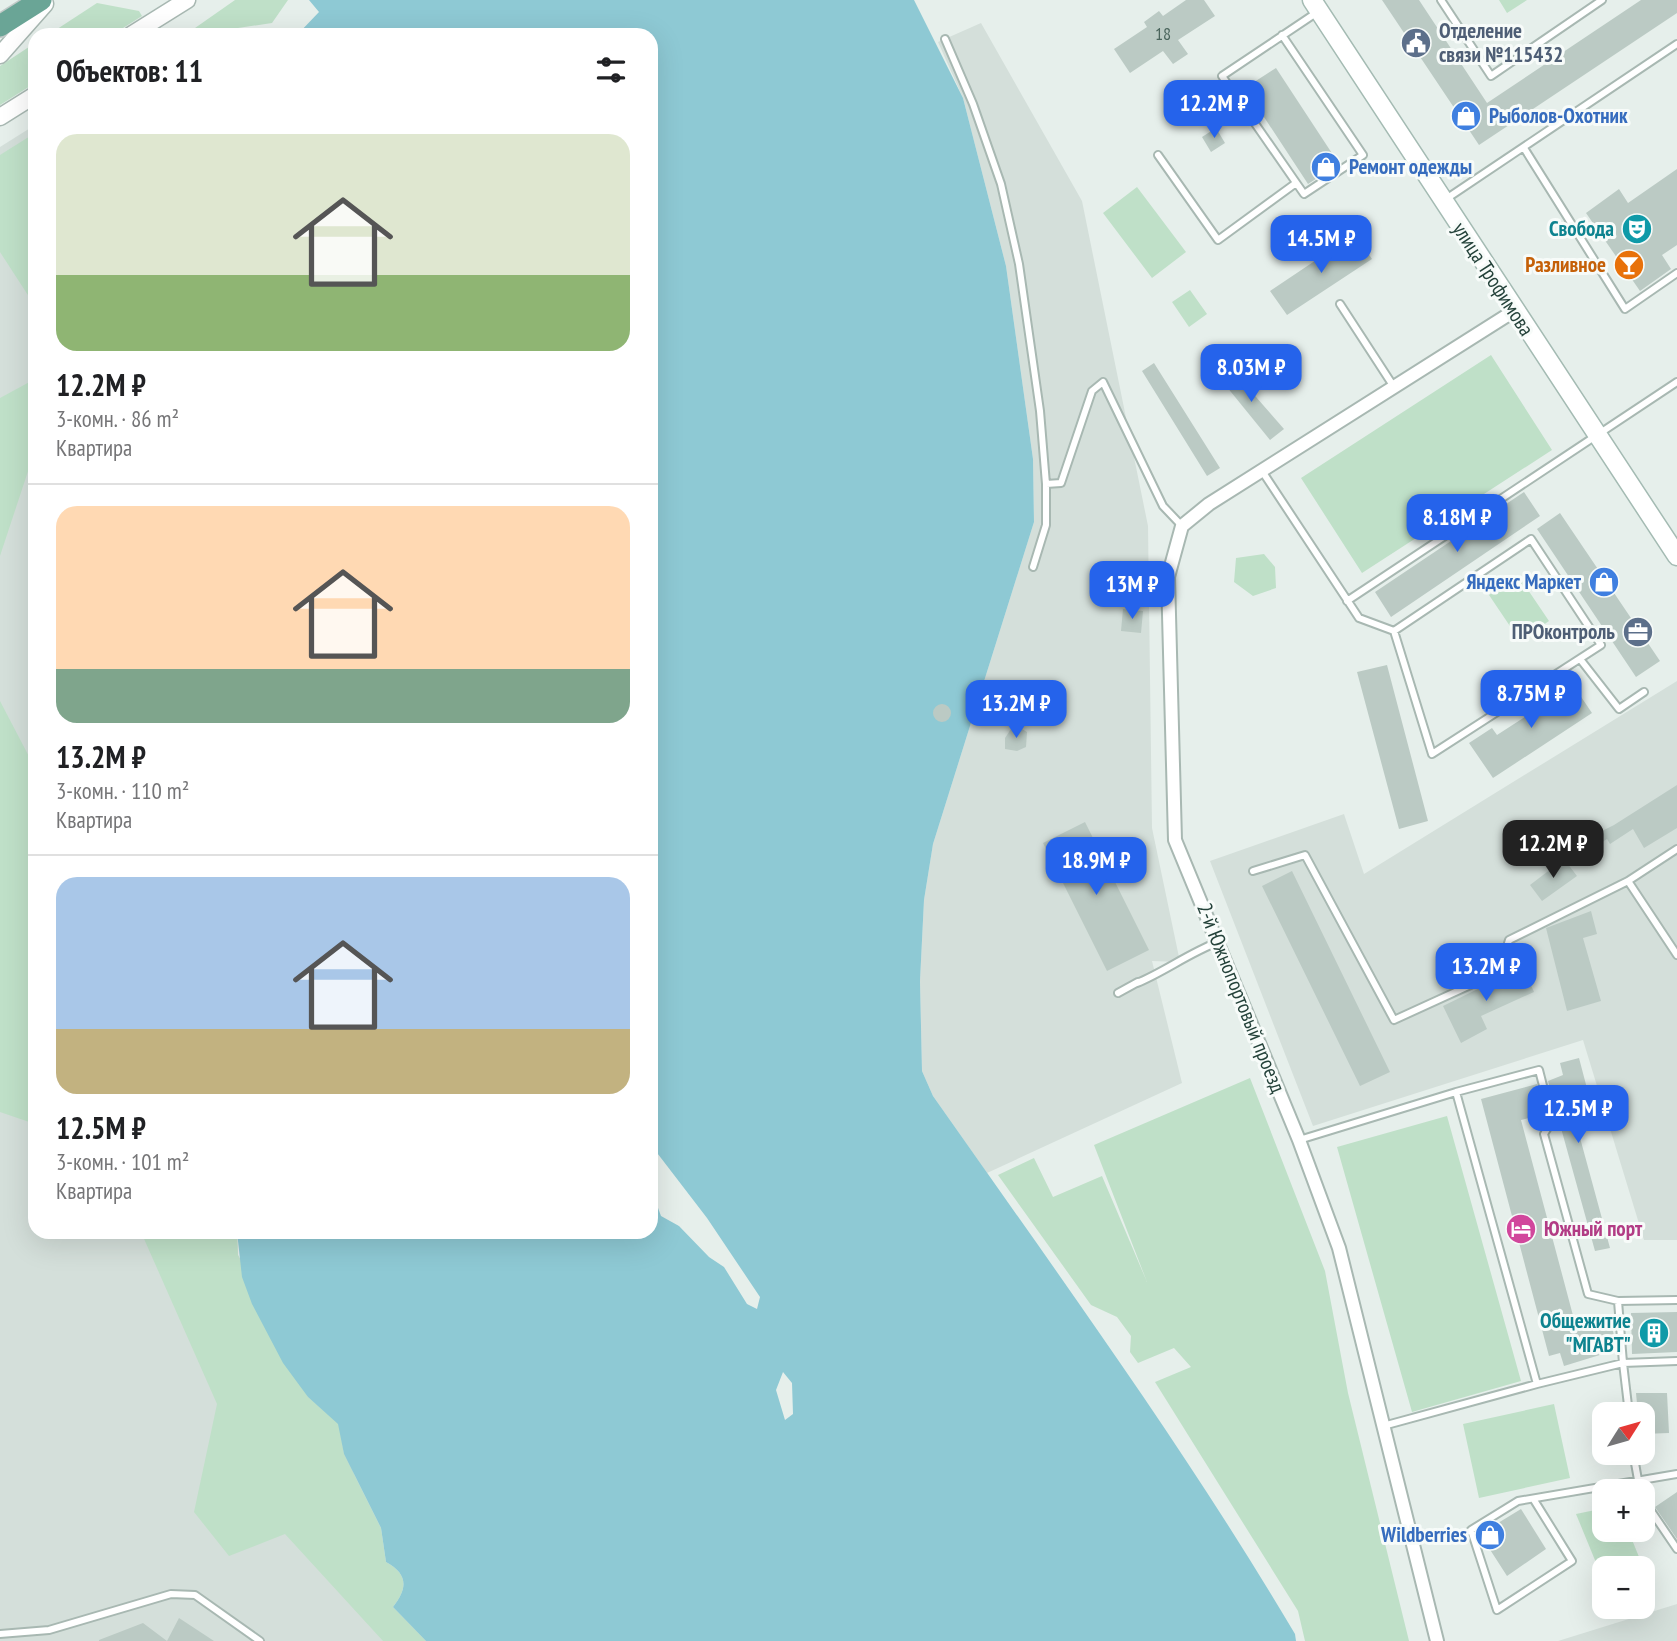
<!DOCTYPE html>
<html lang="ru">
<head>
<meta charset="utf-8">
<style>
  :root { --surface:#fff; --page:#f6f6f6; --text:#202124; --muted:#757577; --line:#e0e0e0; --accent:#2563eb }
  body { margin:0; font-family:"PT Sans Narrow",sans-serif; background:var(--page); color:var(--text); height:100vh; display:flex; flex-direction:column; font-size:26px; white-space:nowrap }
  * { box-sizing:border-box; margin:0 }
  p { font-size:23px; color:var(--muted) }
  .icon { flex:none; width:38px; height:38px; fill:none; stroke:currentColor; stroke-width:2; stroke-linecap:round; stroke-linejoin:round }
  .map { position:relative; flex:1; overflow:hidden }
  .side { position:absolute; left:28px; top:28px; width:630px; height:1211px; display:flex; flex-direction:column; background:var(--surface); border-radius:21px; box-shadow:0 7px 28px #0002 }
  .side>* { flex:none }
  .needle { width:46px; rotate:53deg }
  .fabs { position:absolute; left:1592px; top:1402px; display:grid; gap:14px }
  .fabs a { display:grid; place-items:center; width:63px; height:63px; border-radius:14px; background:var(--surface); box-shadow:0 7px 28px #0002; font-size:35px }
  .price { position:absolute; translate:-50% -60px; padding:0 16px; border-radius:14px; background:var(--accent); color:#fff; font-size:23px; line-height:46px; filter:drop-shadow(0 2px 4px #0008) }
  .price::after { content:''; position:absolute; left:50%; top:42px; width:21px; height:16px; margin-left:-10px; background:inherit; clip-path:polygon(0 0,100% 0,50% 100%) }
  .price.active { background:#222; color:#fff }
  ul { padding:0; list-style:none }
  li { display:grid; align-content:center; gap:14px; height:371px; padding:0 28px }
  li+li { border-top:2px solid var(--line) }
  li span { display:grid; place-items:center; height:217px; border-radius:21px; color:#555 }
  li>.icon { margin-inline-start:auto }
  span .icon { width:126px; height:126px; fill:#fffc; stroke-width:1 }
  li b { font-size:30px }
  h2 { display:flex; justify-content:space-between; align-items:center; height:84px; padding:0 28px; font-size:30px }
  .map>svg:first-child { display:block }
  .built { fill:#d4dfda }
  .green { fill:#bfe0c8 }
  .water { fill:#8ec9d4; fill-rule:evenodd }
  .building { fill:#bbcac4 }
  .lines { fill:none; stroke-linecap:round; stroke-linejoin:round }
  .service-casing { stroke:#a8b8b2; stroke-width:10 }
  .minor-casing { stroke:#a8b8b2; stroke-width:16 }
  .tertiary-casing { stroke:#a8b8b2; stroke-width:19 }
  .secondary-casing { stroke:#a4bbb3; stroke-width:21 }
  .primary-casing { stroke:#c2cac8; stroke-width:24 }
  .service { stroke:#fff; stroke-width:6 }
  .minor { stroke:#fff; stroke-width:12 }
  .tertiary { stroke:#fff; stroke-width:16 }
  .secondary { stroke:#fff; stroke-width:18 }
  .primary { stroke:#6aa596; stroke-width:21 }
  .labels { text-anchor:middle; stroke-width:6; stroke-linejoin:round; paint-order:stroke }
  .number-label { font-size:18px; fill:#4a645c }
  .service-label { font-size:21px; font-weight:bold; fill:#4e5e75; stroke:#f7fbf9; text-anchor:start }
  .shop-label { font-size:21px; font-weight:bold; fill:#366cbe; stroke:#f7fbf9; text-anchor:start }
  .culture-label { font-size:21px; font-weight:bold; fill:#0d838f; stroke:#f7fbf9; text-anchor:end }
  .food-label { font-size:21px; font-weight:bold; fill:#c56008; stroke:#f7fbf9; text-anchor:end }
  .street-label { font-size:21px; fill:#24423a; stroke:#f7fbf9 }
  .hotel-label { font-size:21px; font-weight:bold; fill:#b23c85; stroke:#f7fbf9; text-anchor:start }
</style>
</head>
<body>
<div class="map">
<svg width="1677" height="1641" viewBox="0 0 1677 1641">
  <rect width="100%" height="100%" fill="#e6efeb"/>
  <!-- built -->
  <path class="built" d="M981,23l101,178 66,325 4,302 28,134 -28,-1 30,122 -195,90 -54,-77 -11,-25 -2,-90 4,-81 9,-56 101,-322 -1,-63 -27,-193 -43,-168 -25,-56z
    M35,125v1107h202l1,23 101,169 54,183 33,34h-426v-1494z
    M1677,681v559h-33l-61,-200 -270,86 -103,-265 134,-47 20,60z
    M1677,1604v37h-119z"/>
  <!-- green -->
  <path class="green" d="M235,0h53l-16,23 -34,5 4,7h-57z
    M1499,0h28l-20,13z
    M97,3l42,8 3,5 -30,19h-64z
    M35,43v40l-35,22v-39z
    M35,133v173l-35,-54v-97z
    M1137,187l49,65 -34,26 -49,-65z
    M1190,290l17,24 -18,13 -17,-25z
    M1491,355l61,95 -190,123 -61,-95z
    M35,379v71l-35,106v-158z
    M1264,554l11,13 1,21 -23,8 -19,-14 2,-24z
    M1518,575l31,46 -29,20 -31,-46z
    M0,701l35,67v356l-35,-12z
    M1250,1078l75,193 23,122 61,248h-104l-7,-30 -143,-229 36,-15 -17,-19 -36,15 -8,-11 1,-16 -14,-19 -26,-12 -93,-130 36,-17 19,39 49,-21 45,106 -53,-137z
    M1447,1116l74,265 -109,31 -75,-265z
    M141,1232h96l1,23 70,142 31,27 5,30 37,74 5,34c22,12 22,26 7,45l33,34h-43l-98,-107 -56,22 -35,-44 23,-108z
    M1554,1404l16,74 -91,20 -16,-74z
    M1605,1508v22h23l18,44 -3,-6h-38l-1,14 -28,-68z"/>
  <!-- water -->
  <path class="water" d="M309,0h605l49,98 43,168 27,193 1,63 -101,322 -9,56 -4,81 2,90 11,25c124,177 252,352 362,538l1,7h-870l-33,-34c15,-19 15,-33 -7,-45l-5,-34 -37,-74 -6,-30 -30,-27 -25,-34 -31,-59 -10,-27 -5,-45h414v-43l10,27 18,10 30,31 15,10 23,37 10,5 3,-12 -53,-79 -56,-73v-1110h-354l22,-23zM783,1372l9,11 1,31 -8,6 -9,-30z"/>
  <!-- building -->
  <path class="building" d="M1186,0h18l11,16 -37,24 10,14 -15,10 -10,-13 -33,22 -16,-24 33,-22 -3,-5 15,-11 4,5z
    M1382,0h37l68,103 154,-103h36v13l-198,132z
    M1276,68l63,96 -31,20 -63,-96z
    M1186,87l12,17 -11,7 -11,-17z
    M1216,128l9,15 -14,9 -9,-15z
    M1677,169v76l-15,10 9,14 -31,22 -54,-78 33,-24 9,14z
    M1355,234l17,25 -85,56 -17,-24z
    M1154,363l66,105 -13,8 -65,-105z
    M1229,366l55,63 -14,11 -52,-64z
    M1524,492l16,24 -149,101 -16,-25z
    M1560,513l100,148 -24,16 -99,-148z
    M1123,609l20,2 -2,22 -20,-2z
    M1387,665l41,156 -29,8 -42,-157z
    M1569,679l23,34 -99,65 -24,-35 23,-15 5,7 57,-37 -4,-6z
    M933 713a9 9 0 1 1 18 0a9 9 0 1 1-18 0Z
    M1011,729h11l5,3 -1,15 -9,4 -12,-2v-11z
    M1677,785v43l-33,20 -11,-19 -23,15 -3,-5 -31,20 -7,-11 31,-21 2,4 12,-6z
    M1085,822l64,128 -42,21 -64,-128z
    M1564,859l13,17 -35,25 -12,-16z
    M1292,871l98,201 -30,14 -98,-200z
    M1591,911l6,23 -14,4 18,63 -34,10 -21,-83z
    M1523,967l11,25 -53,24 6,13 -26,14 -18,-37z
    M1579,1058l10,38 -19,5 40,147 -15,3 -47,-170 15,-6 -3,-12z
    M1537,1084l7,30 -23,6 54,203 34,-9 6,26 1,10 -52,16 -4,-13 -11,3 -68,-257z
    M1677,1312v40l-45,2 -1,-41z
    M1636,1393h31l2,40 -26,1v-20h-5z
    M1677,1492v47l-22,-32z
    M1521,1509l25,40 -39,27 -27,-42z
    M179,1618l35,23h-47z
    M143,1623l24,18h-68v-1z"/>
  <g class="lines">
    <!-- service casing -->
    <g class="service-casing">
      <path id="service" d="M1441,0l50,76 111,-76
        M1282,35l81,120 -59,39 -82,-118 94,-63
        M945,39l28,65 28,80 18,80 21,147 6,73v41l-13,42
        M1524,148l101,161 52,-36
        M1158,155l60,85 78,-57
        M1446,199l231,-155
        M1340,304l54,83
        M1262,471l97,147 35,13
        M1046,484l15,-1 31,-92 11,-9 60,124 19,20
        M1531,539l70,106 -169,109 -38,-123z
        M1347,601l330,-219
        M1580,659l39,50 25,-17
        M1253,871l52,-16 89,165 105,-48 10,-32 119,-59 49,-32
        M1628,881l49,74
        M1137,983c27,-11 52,-30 81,-41
        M1118,993l20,-11
        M1456,1092l83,-22 13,51 -8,13 44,160 30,7 59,-1
        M1299,1140l157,-48 81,292 -154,42
        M1537,1384l86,-21 -5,-62
        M1629,1414l-6,-51 54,-2
        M1633,1452l7,39
        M1643,1499l34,50
        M1534,1500l38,61 -75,49 -26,-80 47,-29 159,-27
        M0,1634l49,-4 122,-36 24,1 65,46"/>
    </g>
    <!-- minor casing -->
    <g class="minor-casing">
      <path id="minor" d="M1437,1641l-98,-393 -40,-108 -124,-300 -7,-263 14,-51 27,-22 305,-193"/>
    </g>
    <!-- tertiary casing -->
    <g class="tertiary-casing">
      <path id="tertiary" d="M131,35l56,-35
        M0,55l45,-51
        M0,117l35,-22"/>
    </g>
    <!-- secondary casing -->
    <g class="secondary-casing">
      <path id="secondary" d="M1312,0l365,556"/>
    </g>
    <!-- primary casing -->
    <g class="primary-casing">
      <path id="primary" d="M0,26l41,-26"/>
    </g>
    <!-- service -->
    <use href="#service" class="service"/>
    <!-- minor -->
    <use href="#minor" class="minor"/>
    <!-- tertiary -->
    <use href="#tertiary" class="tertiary"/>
    <!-- secondary -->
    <use href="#secondary" class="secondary"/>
    <!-- primary -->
    <use href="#primary" class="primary"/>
  </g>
  <!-- icons -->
  <defs>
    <g id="civic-disc" transform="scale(1.575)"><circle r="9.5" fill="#5c6f8a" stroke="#f7fbf9"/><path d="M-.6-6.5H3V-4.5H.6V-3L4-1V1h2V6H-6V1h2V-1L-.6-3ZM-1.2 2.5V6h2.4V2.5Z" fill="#fff"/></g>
    <g id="shop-disc" transform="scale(1.575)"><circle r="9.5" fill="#3f7fe0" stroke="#f7fbf9"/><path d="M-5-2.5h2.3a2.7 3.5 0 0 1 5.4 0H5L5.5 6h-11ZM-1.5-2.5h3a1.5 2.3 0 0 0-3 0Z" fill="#fff"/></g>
    <g id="theatre-disc" transform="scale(1.575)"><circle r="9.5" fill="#0f9aa8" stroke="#f7fbf9"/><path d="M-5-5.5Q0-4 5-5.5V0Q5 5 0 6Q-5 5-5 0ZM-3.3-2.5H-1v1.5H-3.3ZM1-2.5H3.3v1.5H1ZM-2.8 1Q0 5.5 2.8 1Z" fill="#fff"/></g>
    <g id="bar-disc" transform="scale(1.575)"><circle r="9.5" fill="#e8710a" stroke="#f7fbf9"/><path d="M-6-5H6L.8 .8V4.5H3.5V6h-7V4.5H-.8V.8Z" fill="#fff"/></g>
    <g id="office-disc" transform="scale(1.575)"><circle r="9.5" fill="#5c6f8a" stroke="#f7fbf9"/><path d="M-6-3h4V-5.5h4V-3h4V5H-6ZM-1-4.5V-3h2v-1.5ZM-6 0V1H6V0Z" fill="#fff"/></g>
    <g id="hotel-disc" transform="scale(1.575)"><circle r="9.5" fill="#d1479c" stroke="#f7fbf9"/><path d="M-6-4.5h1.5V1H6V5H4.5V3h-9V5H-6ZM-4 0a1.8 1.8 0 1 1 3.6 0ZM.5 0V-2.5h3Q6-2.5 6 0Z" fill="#fff"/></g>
    <g id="building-disc" transform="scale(1.575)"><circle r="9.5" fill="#0f9aa8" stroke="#f7fbf9"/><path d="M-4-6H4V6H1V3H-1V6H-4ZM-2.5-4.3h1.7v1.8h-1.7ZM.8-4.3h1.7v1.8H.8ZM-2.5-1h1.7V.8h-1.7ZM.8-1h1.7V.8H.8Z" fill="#fff"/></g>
  </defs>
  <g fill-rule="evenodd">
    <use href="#civic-disc" x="1416" y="43"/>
    <use href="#shop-disc" x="1466" y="116"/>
    <use href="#shop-disc" x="1326" y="167"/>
    <use href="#theatre-disc" x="1637" y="229"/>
    <use href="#bar-disc" x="1629" y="265"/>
    <use href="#shop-disc" x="1604" y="582"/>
    <use href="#office-disc" x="1638" y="632"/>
    <use href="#hotel-disc" x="1521" y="1229"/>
    <use href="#building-disc" x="1654" y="1333"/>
    <use href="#shop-disc" x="1490" y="1535"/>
  </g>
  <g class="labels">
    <!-- number labels -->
    <g class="number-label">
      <text x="1163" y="40">18</text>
    </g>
    <!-- service labels -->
    <g class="service-label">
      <text x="1439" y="38">Отделение<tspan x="1439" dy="24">связи №115432</tspan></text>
      <text x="1615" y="639" text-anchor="end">ПРОконтроль</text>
    </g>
    <!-- shop labels -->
    <g class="shop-label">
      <text x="1489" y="123">Рыболов-Охотник</text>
      <text x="1349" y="174">Ремонт одежды</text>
      <text x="1581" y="589" text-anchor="end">Яндекс Маркет</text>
      <text x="1467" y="1542" text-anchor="end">Wildberries</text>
    </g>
    <!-- culture labels -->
    <g class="culture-label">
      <text x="1614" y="236">Свобода</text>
      <text x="1631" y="1328">Общежитие<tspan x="1631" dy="24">"МГАВТ"</tspan></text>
    </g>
    <!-- food labels -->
    <g class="food-label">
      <text x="1606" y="272">Разливное</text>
    </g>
    <!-- street labels -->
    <g class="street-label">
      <text transform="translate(1493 279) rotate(57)" y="7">улица Трофимова</text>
      <text transform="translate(1241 998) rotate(68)" y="7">2-й Южнопортовый проезд</text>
    </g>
    <!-- hotel labels -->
    <g class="hotel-label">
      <text x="1544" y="1236">Южный порт</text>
    </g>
  </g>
</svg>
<div class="fabs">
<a><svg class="needle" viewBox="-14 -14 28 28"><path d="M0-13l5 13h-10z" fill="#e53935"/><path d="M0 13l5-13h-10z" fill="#757577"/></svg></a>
<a>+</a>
<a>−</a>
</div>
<b class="price" style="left:1214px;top:140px">12.2M ₽</b>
<b class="price" style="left:1321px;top:275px">14.5M ₽</b>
<b class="price" style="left:1251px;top:404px">8.03M ₽</b>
<b class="price" style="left:1457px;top:554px">8.18M ₽</b>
<b class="price" style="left:1132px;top:621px">13M ₽</b>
<b class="price" style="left:1531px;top:730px">8.75M ₽</b>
<b class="price" style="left:1016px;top:740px">13.2M ₽</b>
<b class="price active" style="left:1553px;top:880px">12.2M ₽</b>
<b class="price" style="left:1096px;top:897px">18.9M ₽</b>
<b class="price" style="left:1486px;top:1003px">13.2M ₽</b>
<b class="price" style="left:1578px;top:1145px">12.5M ₽</b>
<section class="side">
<h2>Объектов: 11<svg class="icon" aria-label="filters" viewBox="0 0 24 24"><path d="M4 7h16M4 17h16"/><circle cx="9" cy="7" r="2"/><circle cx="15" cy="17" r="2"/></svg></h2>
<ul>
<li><span style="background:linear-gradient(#dfe7d0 65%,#8fb573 0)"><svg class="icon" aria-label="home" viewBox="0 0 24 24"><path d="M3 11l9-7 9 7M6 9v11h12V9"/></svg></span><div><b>12.2M ₽</b><p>3-комн. · 86 m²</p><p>Квартира</p></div></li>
<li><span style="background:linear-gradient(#ffd9b3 75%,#7fa58c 0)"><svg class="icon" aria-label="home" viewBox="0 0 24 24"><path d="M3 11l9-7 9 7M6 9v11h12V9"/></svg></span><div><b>13.2M ₽</b><p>3-комн. · 110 m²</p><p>Квартира</p></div></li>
<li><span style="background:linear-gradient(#a9c7e8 70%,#c2b280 0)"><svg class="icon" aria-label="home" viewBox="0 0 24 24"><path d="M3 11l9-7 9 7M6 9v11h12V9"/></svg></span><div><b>12.5M ₽</b><p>3-комн. · 101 m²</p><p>Квартира</p></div></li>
</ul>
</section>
</div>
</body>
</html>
